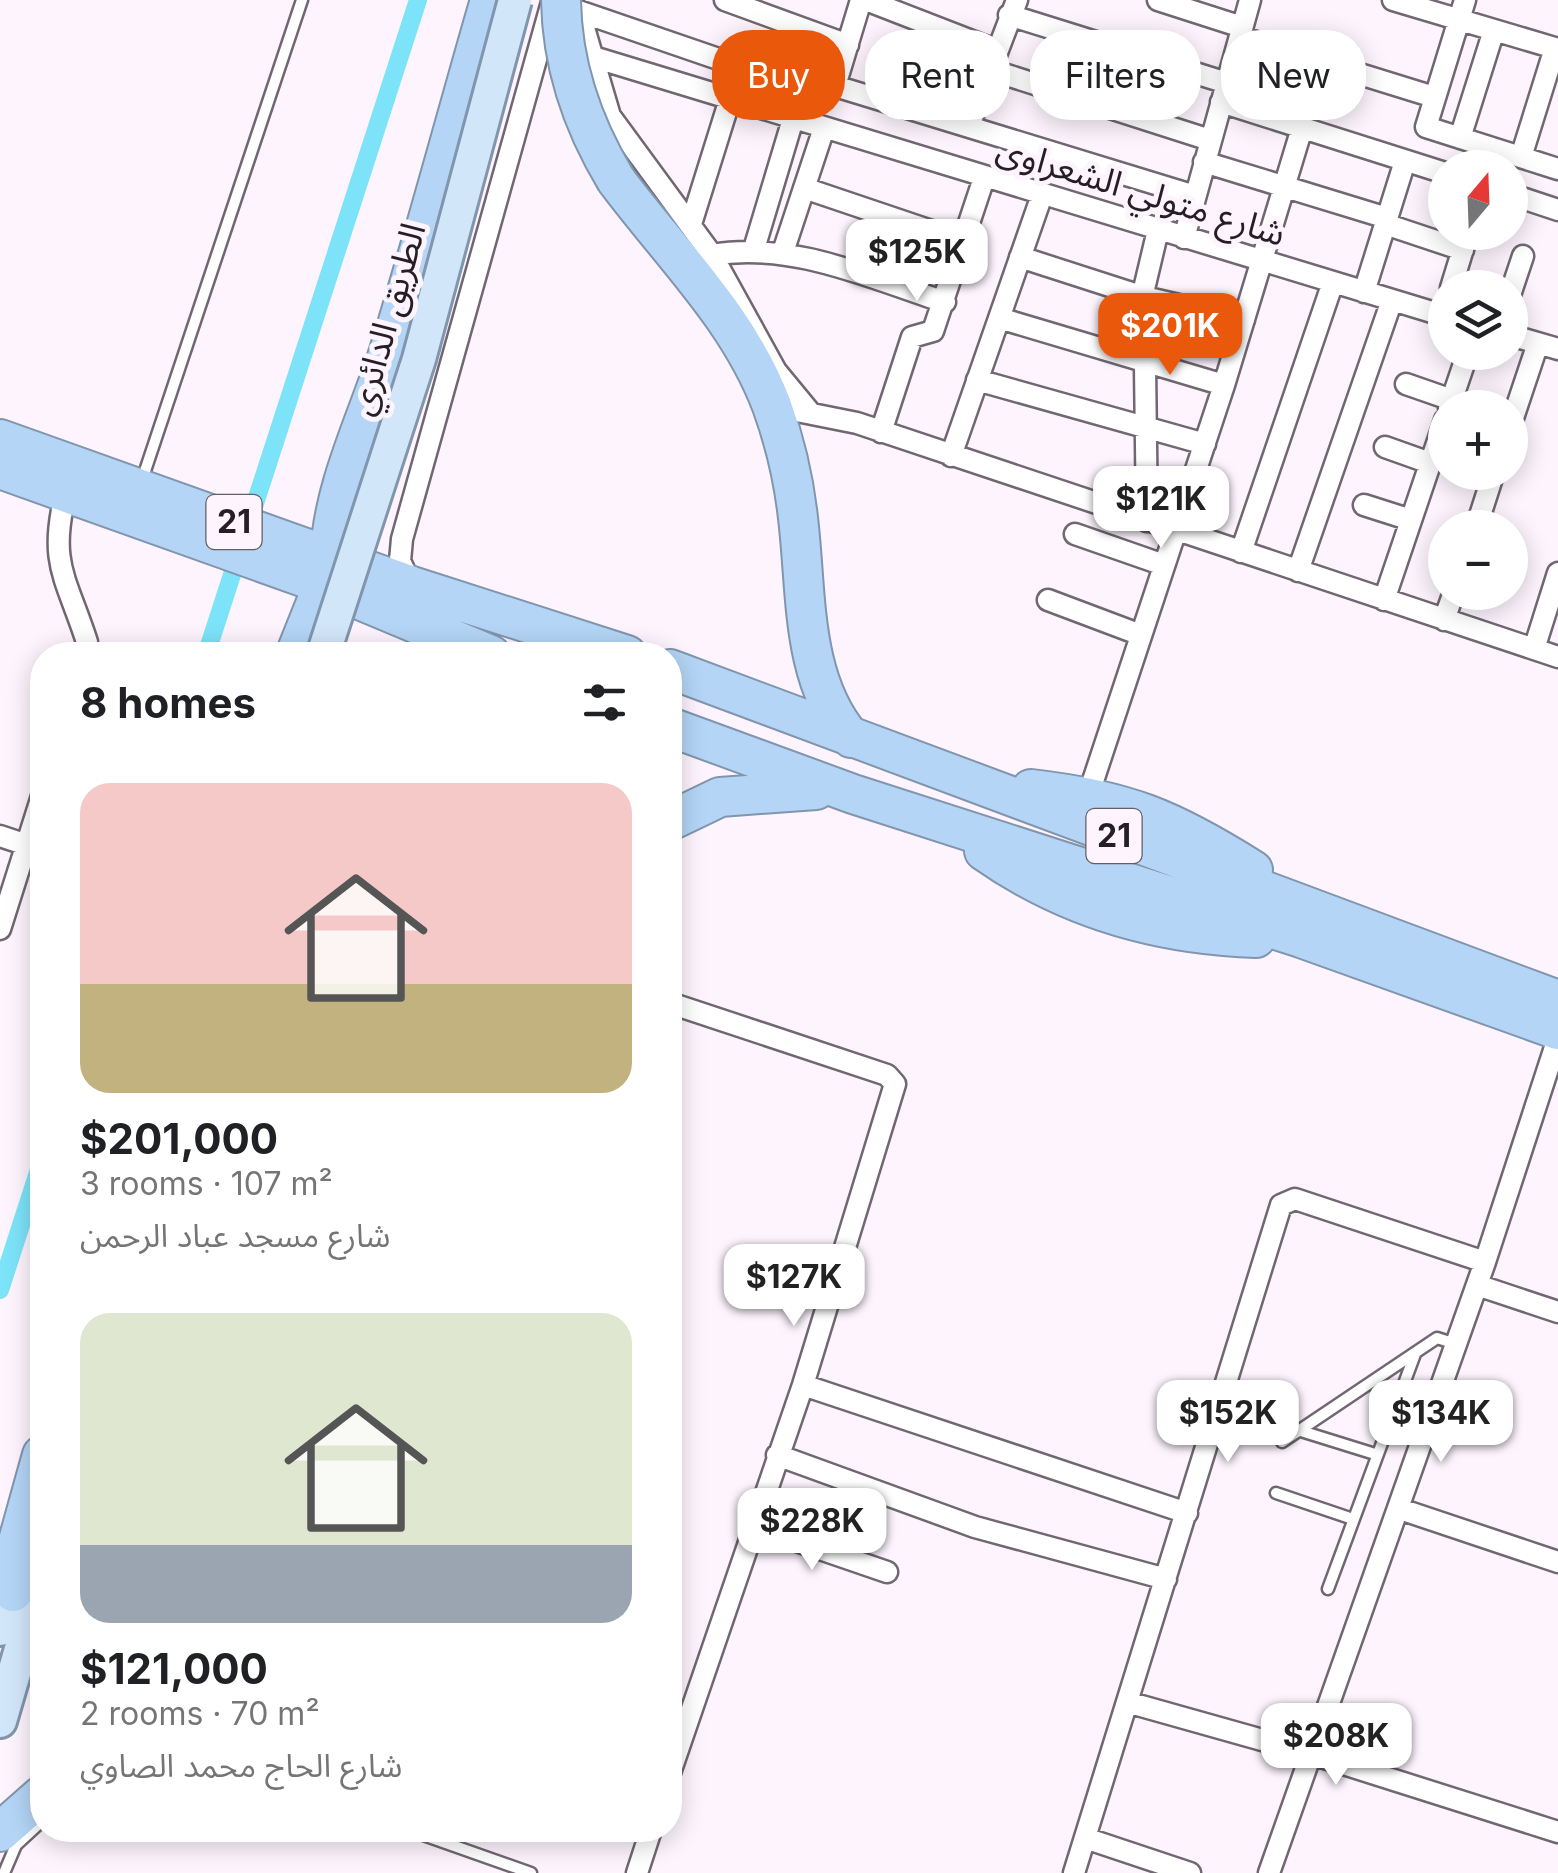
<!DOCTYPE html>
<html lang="en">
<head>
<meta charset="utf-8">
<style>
  :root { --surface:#fff; --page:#f2f2f2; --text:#202124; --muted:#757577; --accent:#ea580c }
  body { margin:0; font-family:Inter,"Noto Sans Arabic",sans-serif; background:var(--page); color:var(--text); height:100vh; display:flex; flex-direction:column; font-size:38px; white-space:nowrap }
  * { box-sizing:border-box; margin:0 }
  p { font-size:32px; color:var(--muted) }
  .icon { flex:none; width:55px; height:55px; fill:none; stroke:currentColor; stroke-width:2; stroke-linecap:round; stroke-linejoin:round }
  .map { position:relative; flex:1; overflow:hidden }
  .side { position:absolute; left:30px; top:642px; width:652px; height:1200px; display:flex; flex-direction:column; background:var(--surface); border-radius:40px; box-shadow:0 5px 25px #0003 }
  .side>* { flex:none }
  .top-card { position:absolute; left:712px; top:30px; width:695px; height:90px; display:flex; gap:20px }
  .needle { width:65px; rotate:19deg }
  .fabs { position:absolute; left:1428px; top:150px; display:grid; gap:20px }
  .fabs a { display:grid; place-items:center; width:100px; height:100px; border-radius:50%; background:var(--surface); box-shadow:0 5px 25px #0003; font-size:50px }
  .price { position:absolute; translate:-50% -85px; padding:0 22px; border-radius:20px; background:#fff; color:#222; font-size:32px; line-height:65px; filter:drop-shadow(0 2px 5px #0008) }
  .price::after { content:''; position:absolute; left:50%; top:60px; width:30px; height:22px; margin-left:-15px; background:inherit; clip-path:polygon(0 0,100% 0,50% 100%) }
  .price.active { background:var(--accent); color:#fff }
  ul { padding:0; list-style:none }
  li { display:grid; align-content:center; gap:20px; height:530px; padding:0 50px }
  li span { display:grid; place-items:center; height:310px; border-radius:30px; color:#555 }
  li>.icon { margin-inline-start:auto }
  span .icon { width:180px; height:180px; fill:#fffc; stroke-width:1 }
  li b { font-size:42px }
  h2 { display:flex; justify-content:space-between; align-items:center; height:120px; padding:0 50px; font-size:42px }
  .tag { padding:0 35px; border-radius:40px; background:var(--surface); box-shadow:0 5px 25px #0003; font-size:35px; line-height:90px }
  .tag.active { background:var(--accent); color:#fff }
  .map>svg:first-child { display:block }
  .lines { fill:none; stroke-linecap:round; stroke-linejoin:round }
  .canal { stroke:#7de3f9; stroke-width:18 }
  .lane-casing { stroke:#716772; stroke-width:15 }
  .street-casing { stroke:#716772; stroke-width:25 }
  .primary-casing { stroke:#8195ac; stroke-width:38 }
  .highway-casing { stroke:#8195ac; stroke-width:42 }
  .lane { stroke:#fff; stroke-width:10 }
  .street { stroke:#fff; stroke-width:20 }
  .primary { stroke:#d2e6fa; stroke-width:32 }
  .highway { stroke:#b4d5f6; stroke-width:38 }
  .primary-bridge-casing { stroke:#8195ac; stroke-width:38; stroke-linecap:butt }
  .highway-bridge-casing { stroke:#8195ac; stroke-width:42; stroke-linecap:butt }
  .primary-bridge { stroke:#d2e6fa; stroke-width:32 }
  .highway-bridge { stroke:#b4d5f6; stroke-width:38 }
  .labels { text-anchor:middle; stroke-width:10; stroke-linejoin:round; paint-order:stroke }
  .shield { fill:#fdf4fe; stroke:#645f65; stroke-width:2.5 }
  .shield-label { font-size:32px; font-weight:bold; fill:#231f24 }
  .street-label { font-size:35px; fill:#231f24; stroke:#fdf4fe }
</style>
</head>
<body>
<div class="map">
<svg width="1558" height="1873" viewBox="0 0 1558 1873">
  <rect width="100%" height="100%" fill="#fdf4fe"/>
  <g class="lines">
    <!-- canal -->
    <path class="canal" d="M206,655l212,-655
      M0,1290l42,-130"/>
    <!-- lane casing -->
    <g class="lane-casing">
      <path id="lane" d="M141,483l161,-483
        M1301,1431l74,23
        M1282,1442l155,-104 19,6
        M1276,1493l77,26
        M1328,1589l87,-235
        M409,1830l122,43
        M4,1873l12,-28 26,-24"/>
    </g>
    <!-- street casing -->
    <g class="street-casing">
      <path id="street" d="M725,0l123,45
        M866,0l129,50
        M1158,0l84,27
        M1393,0l165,49
        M1465,0l-39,127 132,42
        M558,4l210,72 67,10 360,110
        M579,11l31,105 102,139 64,116 33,40
        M1009,15l218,68
        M1240,37l194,60
        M590,56l855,260
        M988,69l222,71
        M835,86l26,-86
        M1221,102l224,71
        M969,126l48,-126
        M1460,138l34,-108
        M1521,157l34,-109
        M1204,162l183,56
        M804,188l160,54
        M1510,194l48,16
        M691,224l39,-125
        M1385,224l78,26
        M1184,238l66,-238
        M754,249l39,-130
        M783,252l41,-124
        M712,255c80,-14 158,23 233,47
        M1020,257l124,40 100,23
        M1451,288l15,-49
        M1364,292l41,-131
        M1510,295l13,-39
        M999,318l225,67
        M1510,335l48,14
        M977,380l228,64
        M1406,384l46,16
        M772,406l85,17 701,234
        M1449,408l19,-56
        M1510,427l28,-84
        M881,432l31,-95 21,-6 51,-153
        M1385,447l45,16
        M951,456l91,-261
        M66,492c-18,71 0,85 21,150v13
        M1364,505l47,15
        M1147,521l-3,-232 14,-59
        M1476,528l18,-56
        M1075,534l89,31
        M1241,552l92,-270
        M1298,571l94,-271
        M411,585l-11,-24 2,-22 150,-537
        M1048,600l93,35
        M1384,600l61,-180
        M1444,620l10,-28
        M1534,649l24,-76
        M1088,796l136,-411 78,-257
        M0,836l27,9
        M0,929l42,-133
        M670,1003l217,72 8,9 -92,301 -133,388
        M1477,1285l81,27
        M803,1385l384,128
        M777,1455l198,72 191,52
        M1400,1509l158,53
        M753,1526l134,46
        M1127,1702l185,52 246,78
        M1085,1838l105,35
        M637,1873l14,-43
        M1074,1873l207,-668 14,-6 190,63
        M1269,1873l216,-611 73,-224"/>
    </g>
    <!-- primary casing -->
    <g class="primary-casing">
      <path id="primary" d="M0,1629l20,-59
        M0,1721l42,-144"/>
    </g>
    <!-- highway casing -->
    <g class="highway-casing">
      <path id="highway" d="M616,180c55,74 123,138 156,226 13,36 22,75 26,112 9,73 2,160 53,220
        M0,439l412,147 215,69
        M0,469l314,112 177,74
        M330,555c3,-70 38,-137 59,-204 36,-116 67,-234 101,-351
        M295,655l28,-70
        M670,669l888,331
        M670,727l183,67 448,144 257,92
        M1031,789c96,11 141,30 222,81
        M670,821l50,-24 96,-7
        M984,851c81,57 174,84 272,87
        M13,1592l5,-51 24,-86
        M0,1832l42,-37"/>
    </g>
    <!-- lane -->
    <use href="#lane" class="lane"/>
    <!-- street -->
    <use href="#street" class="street"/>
    <!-- primary -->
    <use href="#primary" class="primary"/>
    <!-- highway -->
    <use href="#highway" class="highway"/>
    <!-- primary-bridge casing -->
    <g class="primary-bridge-casing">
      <path id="primary-bridge" d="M323,655l96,-296 96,-359"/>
    </g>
    <!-- highway-bridge casing -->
    <g class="highway-bridge-casing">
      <path id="highway-bridge" d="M561,0c1,66 21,124 55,180"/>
    </g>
    <!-- primary-bridge -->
    <use href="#primary-bridge" class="primary-bridge"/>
    <!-- highway-bridge -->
    <use href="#highway-bridge" class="highway-bridge"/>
  </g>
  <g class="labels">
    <!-- shield labels -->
    <g class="shield">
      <rect x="206.5" y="495" width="55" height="54" rx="8"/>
      <rect x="1086.5" y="809" width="55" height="54" rx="8"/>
    </g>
    <g class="shield-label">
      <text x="234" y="533">21</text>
      <text x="1114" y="847">21</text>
    </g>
    <!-- street labels -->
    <g class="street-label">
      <text transform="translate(1141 191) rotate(17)" y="12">شارع متولي الشعراوى</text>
      <text transform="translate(387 319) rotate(-74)" y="12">الطريق الدائري</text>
    </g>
  </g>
</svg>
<div class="fabs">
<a><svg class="needle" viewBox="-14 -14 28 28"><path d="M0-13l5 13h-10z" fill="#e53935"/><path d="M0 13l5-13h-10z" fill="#757577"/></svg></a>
<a><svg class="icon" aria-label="layers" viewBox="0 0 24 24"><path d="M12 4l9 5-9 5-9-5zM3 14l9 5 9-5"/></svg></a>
<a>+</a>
<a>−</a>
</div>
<b class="price" style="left:917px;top:304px">$125K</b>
<b class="price active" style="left:1170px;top:378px">$201K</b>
<b class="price" style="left:1161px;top:551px">$121K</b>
<b class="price" style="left:794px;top:1329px">$127K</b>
<b class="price" style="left:1228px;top:1465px">$152K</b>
<b class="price" style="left:1441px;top:1465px">$134K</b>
<b class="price" style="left:812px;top:1573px">$228K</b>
<b class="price" style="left:1336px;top:1788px">$208K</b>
<div class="top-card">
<a class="tag active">Buy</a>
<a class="tag">Rent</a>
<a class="tag">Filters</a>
<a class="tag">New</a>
</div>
<section class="side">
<h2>8 homes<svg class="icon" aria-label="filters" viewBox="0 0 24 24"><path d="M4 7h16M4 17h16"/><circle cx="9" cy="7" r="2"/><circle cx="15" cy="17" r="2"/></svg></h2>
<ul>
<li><span style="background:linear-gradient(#f6c9c9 65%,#c2b280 0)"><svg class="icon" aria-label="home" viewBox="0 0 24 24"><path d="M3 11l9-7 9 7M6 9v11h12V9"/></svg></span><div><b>$201,000</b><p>3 rooms · 107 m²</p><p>شارع مسجد عباد الرحمن</p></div></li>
<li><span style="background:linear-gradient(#dfe7d0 75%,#9aa5b1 0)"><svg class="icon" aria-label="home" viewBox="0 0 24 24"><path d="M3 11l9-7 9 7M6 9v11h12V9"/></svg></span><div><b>$121,000</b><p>2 rooms · 70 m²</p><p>شارع الحاج محمد الصاوي</p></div></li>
</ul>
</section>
</div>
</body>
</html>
